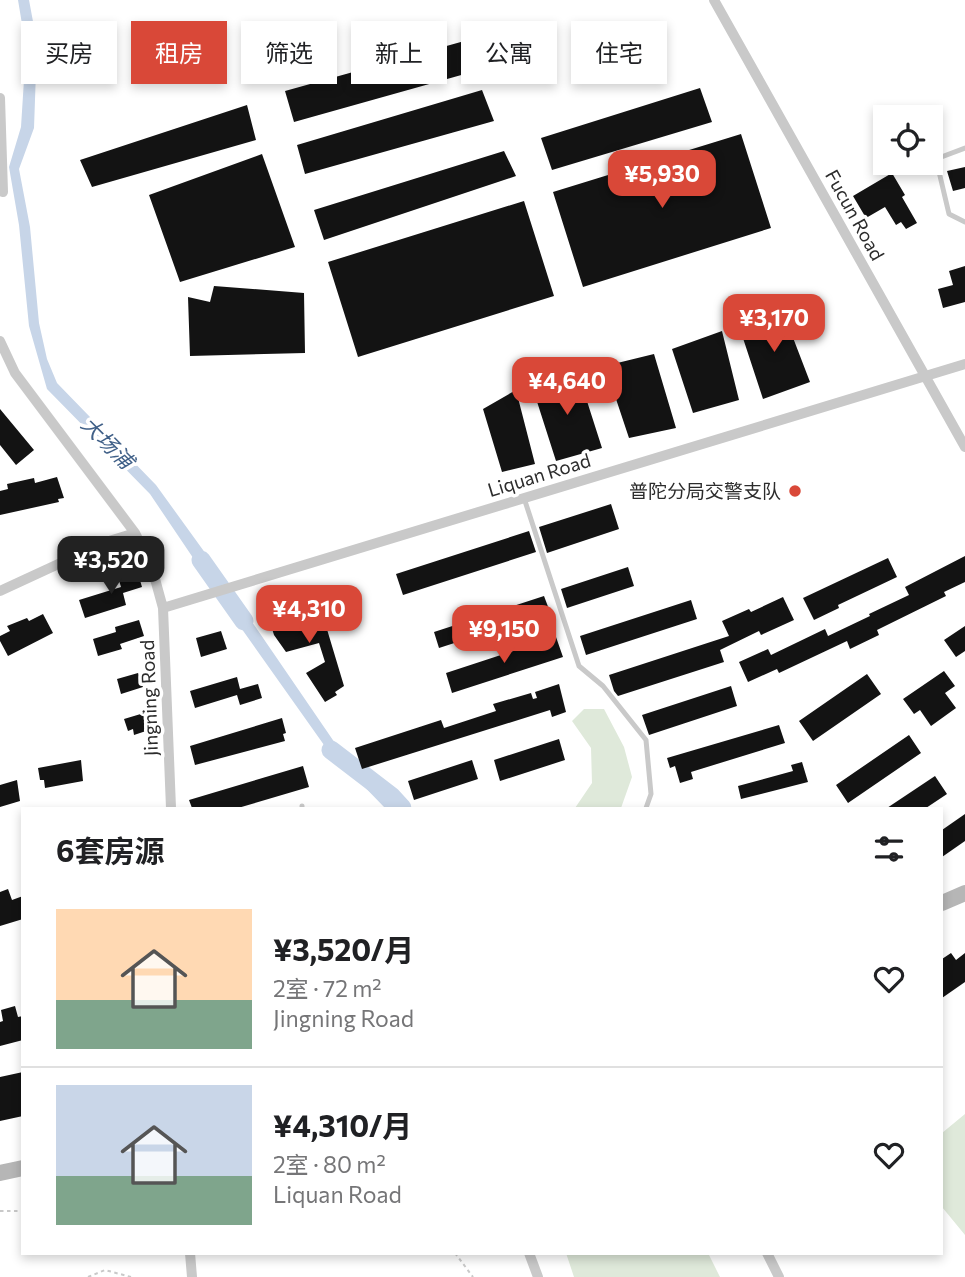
<!DOCTYPE html>
<html lang="zh">
<head>
<meta charset="utf-8">
<style>
  :root { --surface:#fff; --page:#f6f6f6; --text:#202124; --muted:#757577; --line:#e0e0e0; --accent:#d94838 }
  body { margin:0; font-family:Commissioner,"Noto Sans SC",sans-serif; background:var(--page); color:var(--text); height:100vh; display:flex; flex-direction:column; font-size:26px; white-space:nowrap }
  * { box-sizing:border-box; margin:0 }
  p { font-size:23px; color:var(--muted) }
  .icon { flex:none; width:38px; height:38px; fill:none; stroke:currentColor; stroke-width:2; stroke-linecap:round; stroke-linejoin:round }
  .map { position:relative; flex:1; overflow:hidden }
  .side { position:absolute; left:21px; top:807px; width:922px; height:448px; display:flex; flex-direction:column; background:var(--surface); border-radius:0px; box-shadow:0 4px 10px #0003 }
  .side>* { flex:none }
  .banner { position:absolute; left:21px; top:21px; width:924px; height:63px; display:flex; gap:14px }
  .controls { position:absolute; left:873px; top:105px; display:grid; gap:14px }
  .controls a { display:grid; place-items:center; width:70px; height:70px; border-radius:0px; background:var(--surface); box-shadow:0 4px 10px #0003; font-size:35px }
  .price { position:absolute; translate:-50% -60px; padding:0 16px; border-radius:14px; background:var(--accent); color:#fff; font-size:23px; line-height:46px; filter:drop-shadow(0 2px 4px #0008) }
  .price::after { content:''; position:absolute; left:50%; top:42px; width:21px; height:16px; margin-left:-10px; background:inherit; clip-path:polygon(0 0,100% 0,50% 100%) }
  .price.selected { background:#222; color:#fff }
  ul { padding:0; list-style:none }
  li { display:flex; align-items:center; gap:21px; height:175px; padding:0 35px }
  li+li { border-top:2px solid var(--line) }
  li span { display:grid; place-items:center; flex:none; width:196px; height:140px; border-radius:0px; color:#555 }
  li>.icon { margin-inline-start:auto }
  span .icon { width:84px; height:84px; fill:#fffc; stroke-width:1 }
  li b { font-size:30px }
  h2 { display:flex; justify-content:space-between; align-items:center; height:84px; padding:0 35px; font-size:30px }
  .pill { padding:0 24px; border-radius:0px; background:var(--surface); box-shadow:0 4px 10px #0003; font-size:24px; line-height:63px }
  .pill.selected { background:var(--accent); color:#fff }
  .map>svg:first-child { display:block }
  .green { fill:#dfe9da }
  .water { fill:#c7d5e8 }
  .lines { fill:none; stroke-linecap:round; stroke-linejoin:round }
  .river { stroke:#c7d5e8; stroke-width:19 }
  .building { fill:#131313 }
  .path { stroke:#c9c9c9; stroke-width:2; stroke-dasharray:3.5 3.5; stroke-linecap:butt }
  .service { stroke:#c9c9c9; stroke-width:5 }
  .minor { stroke:#c9c9c9; stroke-width:10 }
  .secondary { stroke:#b6b6b6; stroke-width:16 }
  .poi-dot { fill:#d94838; stroke:#fff; stroke-width:2.5 }
  .labels { text-anchor:middle; stroke-width:7; stroke-linejoin:round; paint-order:stroke }
  .street-label { font-size:19px; fill:#2c2c2c; stroke:#fff }
  .poi-label { font-size:19px; fill:#2c2c2c; stroke:#fff; text-anchor:end }
  .water-label { font-size:21px; font-style:italic; fill:#406088; stroke:#fff }
</style>
</head>
<body>
<div class="map">
<svg width="965" height="1277" viewBox="0 0 965 1277">
  <rect width="100%" height="100%" fill="#fff"/>
  <!-- green -->
  <path class="green" d="M584,709h20l20,38 8,30 -11,31h-46l17,-25 -1,-35 -19,-27z
    M965,1114v121l-23,-28v-74z
    M566,1253h142l12,24h-146z"/>
  <!-- water -->
  <path class="water" d="M18,0h11l8,43 -3,85 -15,41 11,58 9,96 8,36 10,24 99,102 68,94 -14,4 -60,-89 -103,-105 -18,-63 -10,-101 -10,-58 12,-40 5,-79z
    M235,597l115,168 41,31 11,12h-17l-61,-63 -102,-144z"/>
  <g class="lines">
    <!-- river -->
    <path class="river" d="M201,560l43,61
      M331,750l60,46 11,12"/>
  </g>
  <!-- building -->
  <path class="building" d="M468,40l4,32 -178,50 -9,-31z
    M700,88l12,34 -160,48 -11,-32z
    M482,90l12,31 -189,53 -8,-29z
    M247,105l9,35 -164,47 -12,-27z
    M741,134l30,94 -188,59 -30,-95z
    M504,151l12,25 -192,64 -10,-30z
    M262,154l33,93 -115,35 -31,-87z
    M965,167v21l-12,3 -6,-20z
    M892,173l13,22 -3,2 15,26 -11,6 -5,-7 -5,3 -11,-18 -19,11 -13,-22z
    M524,201l30,95 -196,61 -30,-95z
    M965,266v36l-22,6 -5,-19 15,-4 -4,-14z
    M214,286l90,7 1,60 -115,3 -2,-59 22,5z
    M782,309l28,73 -47,17 -24,-73z
    M722,331l17,69 -46,13 -21,-64z
    M654,354l22,74 -47,10 -24,-72z
    M578,373l24,75 -46,13 -24,-75z
    M516,390l19,74 -33,8 -19,-63z
    M0,409l34,41 -18,15 -16,-20z
    M57,477l7,21 -6,1 1,3 -59,13v-24l8,-2 -1,-5 27,-6 1,5z
    M611,504l8,25 -72,24 -8,-26z
    M529,531l7,21 -133,43 -7,-21z
    M965,556v26l-21,10 2,4 -69,34 2,5 -29,14 -3,-8 -68,32 -2,-4 -29,13 -9,-20 29,-13 3,6 54,-26 3,7 42,-20 -1,-2 40,-19 -4,-8z
    M888,558l9,19 -59,28 1,3 -25,12 -11,-22z
    M628,567l6,19 -67,22 -6,-19z
    M137,570l5,17 -19,6 3,12 -41,13 -6,-18 42,-13 -3,-10z
    M544,596l6,16 -111,36 -5,-16z
    M783,597l11,23 -33,15 -2,-4 -39,19 4,12 -106,34 -4,-5 -5,-16 120,-39 -7,-15 27,-12 2,3z
    M691,600l6,19 -111,36 -6,-19z
    M315,603l7,25 4,-2 18,60 -9,6 2,3 -12,7 -19,-29 19,-11 -6,-19 -33,9 -12,-17 -6,-19z
    M43,614l10,19 -45,23 -8,-15v-5l10,-5 -3,-5 20,-8 2,3z
    M139,620l5,16 -24,8 2,5 -24,7 -5,-17 23,-7 -1,-5z
    M965,626v25l-9,6 -12,-17z
    M221,631l6,18 -26,8 -5,-19z
    M556,637l7,20 -111,36 -6,-20z
    M944,671l11,15 -10,7 11,15 -25,18 -11,-16 -6,4 -11,-15z
    M138,673l5,14 -22,7 -4,-15z
    M867,674l14,20 -68,47 -14,-20z
    M237,677l3,12 18,-5 4,14 -22,7 -3,-10 -42,13 -5,-17z
    M559,684l7,28 -14,5 -2,-7 -188,59 -7,-21 86,-28 3,8 52,-17 -3,-7 38,-11 2,6 4,-1 -2,-6z
    M731,686l6,20 -88,29 -7,-20z
    M144,713l4,12 -4,1 2,5 -12,4 -1,-6 -5,2 -4,-12z
    M282,718l4,15 -3,1 2,7 -90,24 -5,-19z
    M779,725l6,18 -94,29 2,7 -13,4 -5,-17 -5,2 -3,-10z
    M909,735l12,18 -73,50 -12,-18z
    M559,739l6,21 -65,21 -6,-21z
    M81,760l2,21 -38,7 -1,-8h-4l-2,-12z
    M472,760l6,19 -64,21 -6,-19z
    M802,762l6,20 -67,17 -3,-13 55,-15 -2,-6z
    M303,766l6,21 -71,21h-46l-3,-8z
    M935,776l12,18 -21,14h-39z
    M17,780l3,21 -20,6v-22z
    M965,814v27l-23,16v-27z
    M8,889l4,11 11,-4v23l-23,7v-34z
    M951,953l5,7 9,-7v29l-23,16v-39z
    M15,1006l3,11 5,-1v24l-23,6v-24l3,-1 -2,-11z
    M23,1072v44l-23,5v-44z"/>
  <g class="lines">
    <!-- path -->
    <path class="path" d="M0,1211h23
      M455,1253l18,24
      M88,1277l17,-7 26,7"/>
    <!-- service -->
    <path class="service" d="M965,148l-29,11 13,55 16,8
      M524,498l55,168 24,20 43,54 5,54 -5,14
      M302,806v2"/>
    <!-- minor -->
    <path class="minor" d="M714,0l251,447
      M0,98l3,94 -3,-1
      M0,341l15,32 120,160 17,35 11,40 8,200
      M0,591l106,-49 29,-9
      M163,608l802,-244
      M190,1253l2,24
      M529,1253l9,24
      M767,1253l12,24"/>
    <!-- secondary -->
    <path class="secondary" d="M942,903l23,-10
      M0,1173l23,-5"/>
  </g>
  <!-- markers -->
  <circle class="poi-dot" cx="795" cy="491" r="7"/>
  <g class="labels">
    <!-- street labels -->
    <g class="street-label">
      <text transform="translate(855 215) rotate(61)" y="7">Fucun Road</text>
      <text transform="translate(539 475) rotate(-17)" y="7">Liquan Road</text>
      <text transform="translate(149 698) rotate(-92)" y="7">Jingning Road</text>
    </g>
    <!-- poi labels -->
    <g class="poi-label">
      <text x="781" y="498">普陀分局交警支队</text>
    </g>
    <!-- water labels -->
    <g class="water-label">
      <text transform="translate(107 443) rotate(45)" y="7">大场浦</text>
    </g>
  </g>
</svg>
<div class="controls">
<a><svg class="icon" aria-label="locate" viewBox="0 0 24 24"><circle cx="12" cy="12" r="6"/><path d="M12 2v4M12 18v4M2 12h4M18 12h4"/></svg></a>
</div>
<b class="price" style="left:662px;top:210px">¥5,930</b>
<b class="price" style="left:774px;top:354px">¥3,170</b>
<b class="price" style="left:567px;top:417px">¥4,640</b>
<b class="price selected" style="left:111px;top:596px">¥3,520</b>
<b class="price" style="left:309px;top:645px">¥4,310</b>
<b class="price" style="left:504px;top:665px">¥9,150</b>
<div class="banner">
<a class="pill">买房</a>
<a class="pill selected">租房</a>
<a class="pill">筛选</a>
<a class="pill">新上</a>
<a class="pill">公寓</a>
<a class="pill">住宅</a>
</div>
<section class="side">
<h2>6套房源<svg class="icon" aria-label="filters" viewBox="0 0 24 24"><path d="M4 7h16M4 17h16"/><circle cx="9" cy="7" r="2"/><circle cx="15" cy="17" r="2"/></svg></h2>
<ul>
<li><span style="background:linear-gradient(#ffd9b3 65%,#7fa58c 0)"><svg class="icon" aria-label="home" viewBox="0 0 24 24"><path d="M3 11l9-7 9 7M6 9v11h12V9"/></svg></span><div><b>¥3,520/月</b><p>2室 · 72 m²</p><p>Jingning Road</p></div><svg class="icon" aria-label="heart" viewBox="0 0 24 24"><path d="M12 20l-8-8c-3-5 5-10 8-4 3-6 11-1 8 4z"/></svg></li>
<li><span style="background:linear-gradient(#c9d6e8 65%,#7fa58c 0)"><svg class="icon" aria-label="home" viewBox="0 0 24 24"><path d="M3 11l9-7 9 7M6 9v11h12V9"/></svg></span><div><b>¥4,310/月</b><p>2室 · 80 m²</p><p>Liquan Road</p></div><svg class="icon" aria-label="heart" viewBox="0 0 24 24"><path d="M12 20l-8-8c-3-5 5-10 8-4 3-6 11-1 8 4z"/></svg></li>
</ul>
</section>
</div>
</body>
</html>
